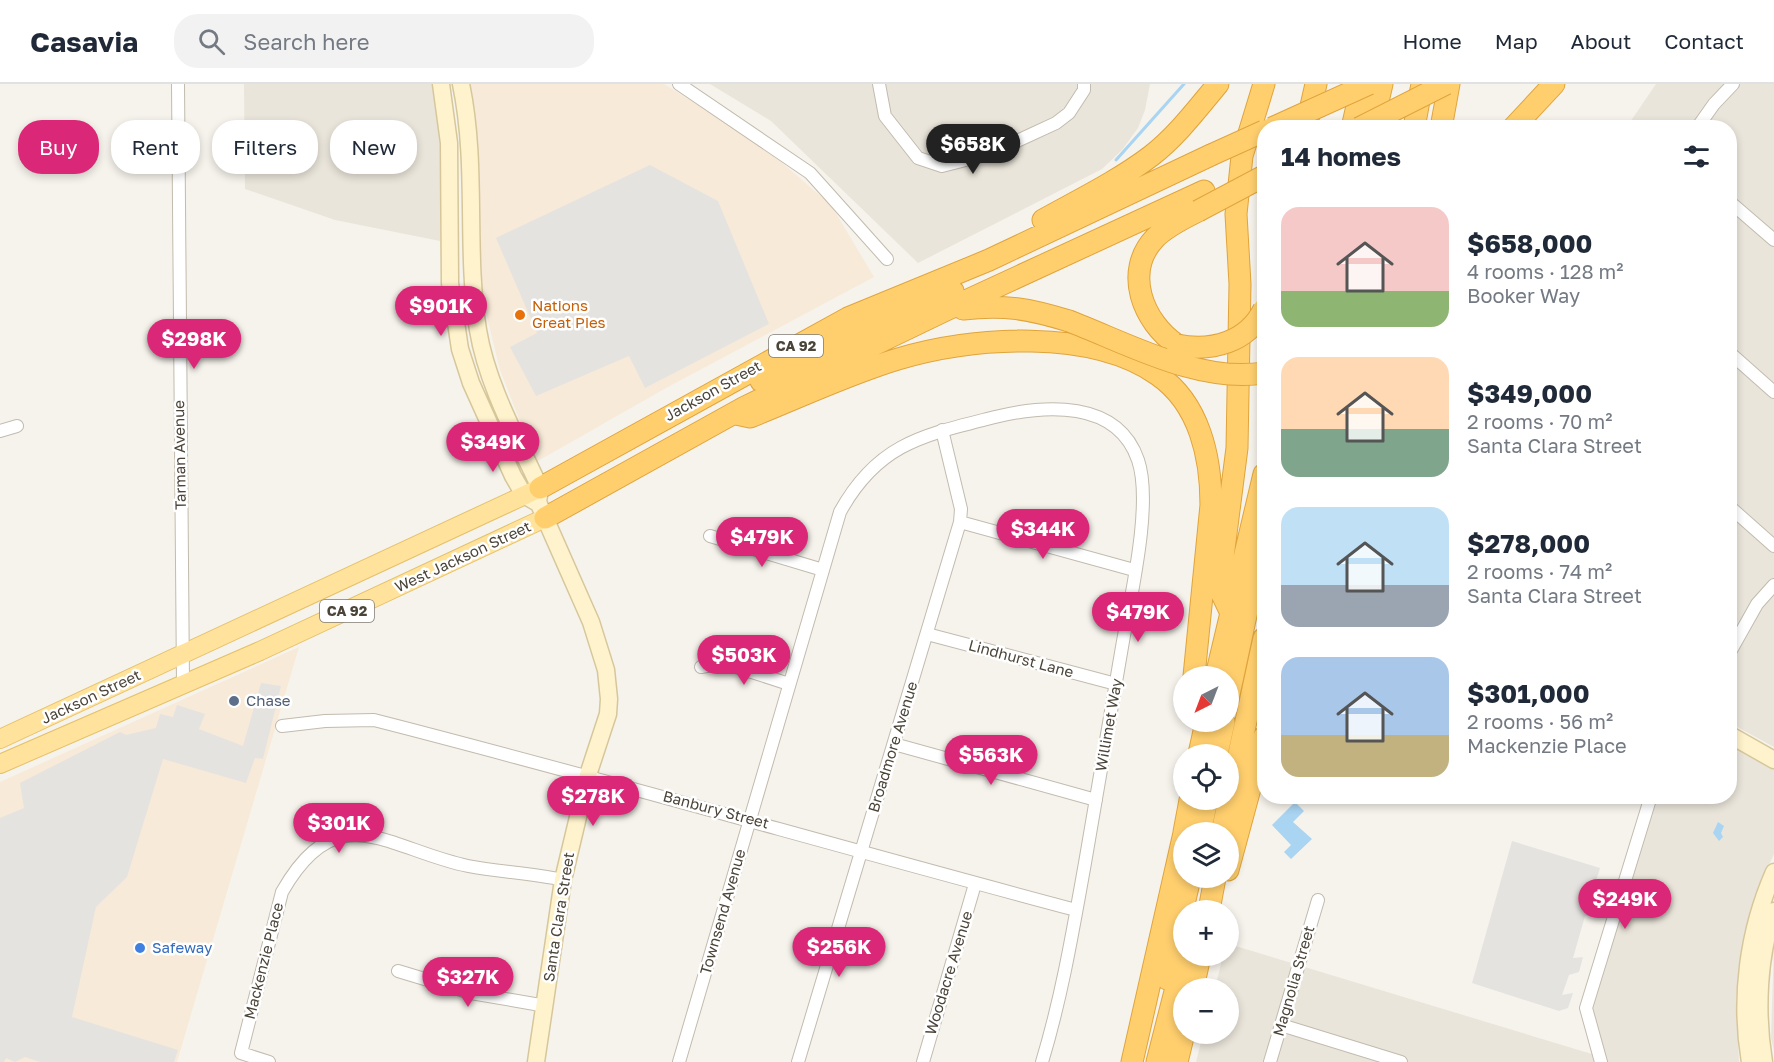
<!DOCTYPE html>
<html lang="en">
<head>
<meta charset="utf-8">
<style>
  :root { --surface:#fff; --page:#f2f2f3; --text:#1f2937; --muted:#747a83; --line:#e0e1e3; --accent:#db2777 }
  body { margin:0; font-family:"Golos Text",sans-serif; background:var(--page); color:var(--text); height:100vh; display:flex; flex-direction:column; font-size:22px; white-space:nowrap }
  * { box-sizing:border-box; margin:0 }
  p { font-size:20px; color:var(--muted) }
  .icon { flex:none; width:33px; height:33px; fill:none; stroke:currentColor; stroke-width:2; stroke-linecap:round; stroke-linejoin:round }
  .map { position:relative; flex:1; overflow:hidden }
  .drawer { position:absolute; left:1257px; top:36px; width:480px; height:684px; display:flex; flex-direction:column; background:var(--surface); border-radius:24px; box-shadow:0 3px 9px #0003 }
  .drawer>* { flex:none }
  .banner { position:absolute; left:18px; top:36px; width:570px; height:54px; display:flex; gap:12px }
  .needle { width:39px; rotate:222deg }
  .fabs { position:absolute; left:1173px; top:582px; display:grid; gap:12px }
  .fabs a { display:grid; place-items:center; width:66px; height:66px; border-radius:50%; background:var(--surface); box-shadow:0 3px 9px #0003; font-size:30px }
  .price { position:absolute; translate:-50% -51px; padding:0 14px; border-radius:21px; background:var(--accent); color:#fff; font-size:20px; line-height:39px; filter:drop-shadow(0 2px 3px #0008) }
  .price::after { content:''; position:absolute; left:50%; top:36px; width:18px; height:14px; margin-left:-9px; background:inherit; clip-path:polygon(0 0,100% 0,50% 100%) }
  .price.active { background:#222; color:#fff }
  ul { padding:0; list-style:none }
  li { display:flex; align-items:center; gap:18px; height:150px; padding:0 24px }
  li span { display:grid; place-items:center; flex:none; width:168px; height:120px; border-radius:18px; color:#555 }
  li>.icon { margin-inline-start:auto }
  span .icon { width:72px; height:72px; fill:#fffc; stroke-width:1 }
  li b { font-size:26px }
  h2 { display:flex; justify-content:space-between; align-items:center; height:72px; padding:0 24px; font-size:26px }
  .pill { padding:0 21px; border-radius:24px; background:var(--surface); box-shadow:0 3px 9px #0003; font-size:21px; line-height:54px }
  .pill.active { background:var(--accent); color:#fff }
  header { display:flex; align-items:center; gap:36px; box-sizing:border-box; height:84px; padding:0 30px; background:var(--surface); border-bottom:2px solid var(--line) }
  header strong { font-size:28px }
  nav { display:flex; gap:33px; margin-inline-start:auto; font-size:21px }
  .search { width:420px; height:54px; background:var(--page); display:flex; align-items:center; gap:15px; box-sizing:border-box; padding:0 21px; border-radius:24px; color:var(--muted); font-size:22px }
  .map>svg:first-child { display:block }
  .residential { fill:#eae5da }
  .commercial { fill:#f7ead8 }
  .parking { fill:#e5e3e0 }
  .water { fill:#a9d4f2 }
  .lines { fill:none; stroke-linecap:round; stroke-linejoin:round }
  .stream { stroke:#a9d4f2; stroke-width:3 }
  .street-casing { stroke:#c2bbae; stroke-width:14 }
  .secondary-casing { stroke:#d6c79b; stroke-width:19 }
  .primary-casing { stroke:#e6c16a; stroke-width:20 }
  .highway-casing { stroke:#e0a43c; stroke-width:23 }
  .street { stroke:#fff; stroke-width:12 }
  .secondary { stroke:#fff3cd; stroke-width:16 }
  .primary { stroke:#ffe39c; stroke-width:18 }
  .highway { stroke:#ffcf6e; stroke-width:21 }
  .highway-bridge-casing { stroke:#e0a43c; stroke-width:23; stroke-linecap:butt }
  .highway-bridge { stroke:#ffcf6e; stroke-width:21 }
  .food-dot { fill:#e8710a; stroke:#fff; stroke-width:2 }
  .service-dot { fill:#5c6f8a; stroke:#fff; stroke-width:2 }
  .shop-dot { fill:#3f7fe0; stroke:#fff; stroke-width:2 }
  .labels { text-anchor:middle; stroke-width:5; stroke-linejoin:round; paint-order:stroke }
  .shield { fill:#fff; stroke:#817c74; stroke-width:1.5 }
  .shield-label { font-size:14px; font-weight:bold; fill:#4b4439 }
  .food-label { font-size:15px; fill:#c56008; stroke:#fff; text-anchor:start }
  .street-label { font-size:15px; fill:#4b4439; stroke:#fff }
  .service-label { font-size:15px; fill:#4e5e75; stroke:#fff; text-anchor:start }
  .shop-label { font-size:15px; fill:#366cbe; stroke:#fff; text-anchor:start }
</style>
</head>
<body>
<header>
<strong>Casavia</strong>
<div class="search"><svg class="icon" aria-label="search" viewBox="0 0 24 24"><circle cx="10" cy="10" r="6"/><path d="M15 15l6 6"/></svg>Search here</div>
<nav><a>Home</a><a>Map</a><a>About</a><a>Contact</a></nav>
</header>
<div class="map">
<svg width="1774" height="978" viewBox="0 0 1774 978">
  <rect width="100%" height="100%" fill="#f6f3ec"/>
  <!-- residential -->
  <path class="residential" d="M244,0h191l5,25v132l-105,-21 -90,-31z
    M710,0h440l-5,26 -7,18 -16,22 -20,19 -184,94 -147,-142z
    M1656,0h118v663l-44,-24v-595h-104z
    M1730,660l44,25v85l-19,41 -19,104 3,63h-543l7,-28h25v-46h-13l8,-32h5l1,-12 376,114 -16,-48 69,-213 72,-1z
    M1774,860v107l-3,-13z"/>
  <!-- commercial -->
  <path class="commercial" d="M468,0h196l95,59 72,62 43,72 -208,111 -130,74 -36,-92 -20,-82 -3,-153z
    M299,563l-122,415h-177v-280z"/>
  <!-- parking -->
  <path class="parking" d="M650,81l68,36 51,123 -124,64 -16,-32 -93,40 -26,-49 27,-14 -41,-95z
    M261,599l20,3 -18,73 -8,-1 -9,25 -83,-24 -36,118 -31,30 -24,110 106,33 -4,12h-134l-15,-5 -10,5 -9,-4 -2,4h-4v-244l24,-10 -4,-25 100,-51 6,3 30,-7 4,-14 13,3 4,-12 28,9 -6,15 44,17z
    M1512,757l88,27 -10,32 10,-1 -4,14 -11,3 -12,42 10,-1 -4,15 -10,3 -7,20 11,-2 -5,15 -9,3 -87,-28z"/>
  <!-- water -->
  <path class="water" d="M1295,718l9,9 -11,11 19,17 -21,20 -7,-7 7,-7 -19,-20z
    M1718,738l6,4 -3,7 2,4 -4,4 -6,-8z"/>
  <g class="lines">
    <!-- stream -->
    <path class="stream" d="M1116,76l68,-76"/>
    <!-- street casing -->
    <g class="street-casing">
      <path id="street" d="M178,0l5,599
        M679,0l131,89 77,86
        M879,0l6,32 33,42 24,8 47,-12 67,-31 13,-10 15,-23v-6
        M1697,44l17,-24 19,-20
        M1730,118l44,38
        M1730,269l44,39
        M0,347l17,-5
        M1730,423l44,39
        M960,438l174,48
        M710,452l113,34
        M927,550l189,50
        M1730,568l27,-48 17,-19
        M701,583l23,-4 65,21
        M282,642l43,-5 49,-1c235,60 468,128 702,190
        M894,660l202,56
        M398,887l73,22 75,13
        M1281,941l120,37
        M269,978l-28,-9 41,-161c56,-98 105,-43 186,-26 31,6 64,7 95,14
        M679,978l161,-550c38,-69 84,-77 155,-95 49,-12 122,-18 143,43 15,44 -8,139 -16,187 -12,72 -25,144 -37,216 -12,67 -23,133 -43,199
        M798,978l162,-540 1,-13 -19,-79
        M923,978l52,-178
        M1270,978l48,-162
        M1601,978l-15,-54 65,-212"/>
    </g>
    <!-- secondary casing -->
    <g class="secondary-casing">
      <path id="secondary" d="M441,0l8,59 1,140 10,66 11,34 42,93 11,19 12,7
        M461,0c17,81 4,165 17,246 9,55 39,108 62,158l-2,14 53,120 15,48 3,29 -1,15 -20,61 -25,105 -27,182
        M1730,651l44,25
        M1750,978c-11,-64 -2,-131 24,-190
        M1764,978c-8,-48 -6,-105 10,-151"/>
    </g>
    <!-- primary casing -->
    <g class="primary-casing">
      <path id="primary" d="M0,655l540,-251
        M0,680l260,-113 285,-133"/>
    </g>
    <!-- highway casing -->
    <g class="highway-casing">
      <path id="highway" d="M1306,44l10,-44
        M1352,44l10,-44
        M1372,44l10,-44
        M1414,44l8,-44
        M1441,44l8,-44
        M1513,44l41,-44
        M1043,136c36,-20 75,-39 108,-64 26,-20 46,-47 67,-72
        M963,225c41,-5 67,0 106,12
        M1177,261c-34,-23 -54,-73 -22,-107 12,-12 29,-20 43,-27
        M761,297l192,-90
        M736,330l14,3c48,-19 98,-43 148,-58 75,-22 193,-31 260,16 42,29 53,83 53,130l-17,171
        M540,404l308,-170 141,-58 222,-105
        M545,434l200,-111 199,-96 260,-120
        M1230,527l-11,-23 18,-140 3,-164 -4,-70 6,-58 22,-72
        M1216,592l48,-202
        M1228,615l34,-158
        M1199,670l7,-32
        M1217,670l7,-32
        M1184,748l6,-32
        M1200,748l7,-32
        M1222,748l42,-194
        M1228,786l36,-133
        M1209,826l6,-32
        M1167,895l23,-101
        M1193,904l7,-32
        M1132,978l52,-229
        M1157,978l25,-98
        M1177,978l7,-29"/>
    </g>
    <!-- street -->
    <use href="#street" class="street"/>
    <!-- secondary -->
    <use href="#secondary" class="secondary"/>
    <!-- primary -->
    <use href="#primary" class="primary"/>
    <!-- highway -->
    <use href="#highway" class="highway"/>
    <!-- highway-bridge casing -->
    <g class="highway-bridge-casing">
      <path id="highway-bridge" d="M1272,44l97,-44
        M1359,44l87,-44
        M1211,71l53,-24
        M1198,127l66,-35
        M1069,237c60,23 129,62 195,52
        M1177,261c35,7 71,-3 87,-36"/>
    </g>
    <!-- highway-bridge -->
    <use href="#highway-bridge" class="highway-bridge"/>
  </g>
  <!-- markers -->
  <circle class="food-dot" cx="520" cy="231" r="6"/>
  <circle class="service-dot" cx="234" cy="617" r="6"/>
  <circle class="shop-dot" cx="140" cy="864" r="6"/>
  <g class="labels">
    <!-- shield labels -->
    <g class="shield">
      <rect x="769" y="251" width="54" height="22" rx="4.5"/>
      <rect x="320" y="516" width="54" height="22" rx="4.5"/>
    </g>
    <g class="shield-label">
      <text x="796" y="267">CA 92</text>
      <text x="347" y="532">CA 92</text>
    </g>
    <!-- food labels -->
    <g class="food-label">
      <text x="532" y="227">Nations<tspan x="532" dy="17">Great Pies</tspan></text>
    </g>
    <!-- street labels -->
    <g class="street-label">
      <text transform="translate(713 307) rotate(-29)" y="5">Jackson Street</text>
      <text transform="translate(180 371) rotate(-91)" y="5">Tarman Avenue</text>
      <text transform="translate(463 473) rotate(-25)" y="5">West Jackson Street</text>
      <text transform="translate(1021 575) rotate(15)" y="5">Lindhurst Lane</text>
      <text transform="translate(91 613) rotate(-25)" y="5">Jackson Street</text>
      <text transform="translate(1109 641) rotate(-80)" y="5">Willimet Way</text>
      <text transform="translate(893 663) rotate(-73)" y="5">Broadmore Avenue</text>
      <text transform="translate(716 726) rotate(15)" y="5">Banbury Street</text>
      <text transform="translate(723 828) rotate(-74)" y="5">Townsend Avenue</text>
      <text transform="translate(559 833) rotate(-81)" y="5">Santa Clara Street</text>
      <text transform="translate(264 877) rotate(-76)" y="5">Mackenzie Place</text>
      <text transform="translate(949 889) rotate(-73)" y="5">Woodacre Avenue</text>
      <text transform="translate(1294 897) rotate(-74)" y="5">Magnolia Street</text>
    </g>
    <!-- service labels -->
    <g class="service-label">
      <text x="246" y="622">Chase</text>
    </g>
    <!-- shop labels -->
    <g class="shop-label">
      <text x="152" y="869">Safeway</text>
    </g>
  </g>
</svg>
<div class="fabs">
<a><svg class="needle" viewBox="-14 -14 28 28"><path d="M0-13l5 13h-10z" fill="#e53935"/><path d="M0 13l5-13h-10z" fill="#747a83"/></svg></a>
<a><svg class="icon" aria-label="locate" viewBox="0 0 24 24"><circle cx="12" cy="12" r="6"/><path d="M12 2v4M12 18v4M2 12h4M18 12h4"/></svg></a>
<a><svg class="icon" aria-label="layers" viewBox="0 0 24 24"><path d="M12 4l9 5-9 5-9-5zM3 14l9 5 9-5"/></svg></a>
<a>+</a>
<a>−</a>
</div>
<b class="price active" style="left:973px;top:91px">$658K</b>
<b class="price" style="left:441px;top:253px">$901K</b>
<b class="price" style="left:194px;top:286px">$298K</b>
<b class="price" style="left:493px;top:389px">$349K</b>
<b class="price" style="left:1043px;top:476px">$344K</b>
<b class="price" style="left:762px;top:484px">$479K</b>
<b class="price" style="left:1138px;top:559px">$479K</b>
<b class="price" style="left:744px;top:602px">$503K</b>
<b class="price" style="left:991px;top:702px">$563K</b>
<b class="price" style="left:593px;top:743px">$278K</b>
<b class="price" style="left:339px;top:770px">$301K</b>
<b class="price" style="left:1625px;top:846px">$249K</b>
<b class="price" style="left:839px;top:894px">$256K</b>
<b class="price" style="left:468px;top:924px">$327K</b>
<div class="banner">
<a class="pill active">Buy</a>
<a class="pill">Rent</a>
<a class="pill">Filters</a>
<a class="pill">New</a>
</div>
<section class="drawer">
<h2>14 homes<svg class="icon" aria-label="filters" viewBox="0 0 24 24"><path d="M4 7h16M4 17h16"/><circle cx="9" cy="7" r="2"/><circle cx="15" cy="17" r="2"/></svg></h2>
<ul>
<li><span style="background:linear-gradient(#f6c9c9 70%,#8fb573 0)"><svg class="icon" aria-label="home" viewBox="0 0 24 24"><path d="M3 11l9-7 9 7M6 9v11h12V9"/></svg></span><div><b>$658,000</b><p>4 rooms · 128 m²</p><p>Booker Way</p></div></li>
<li><span style="background:linear-gradient(#ffd9b3 60%,#7fa58c 0)"><svg class="icon" aria-label="home" viewBox="0 0 24 24"><path d="M3 11l9-7 9 7M6 9v11h12V9"/></svg></span><div><b>$349,000</b><p>2 rooms · 70 m²</p><p>Santa Clara Street</p></div></li>
<li><span style="background:linear-gradient(#bfe0f5 65%,#9aa5b1 0)"><svg class="icon" aria-label="home" viewBox="0 0 24 24"><path d="M3 11l9-7 9 7M6 9v11h12V9"/></svg></span><div><b>$278,000</b><p>2 rooms · 74 m²</p><p>Santa Clara Street</p></div></li>
<li><span style="background:linear-gradient(#a9c7e8 65%,#c2b280 0)"><svg class="icon" aria-label="home" viewBox="0 0 24 24"><path d="M3 11l9-7 9 7M6 9v11h12V9"/></svg></span><div><b>$301,000</b><p>2 rooms · 56 m²</p><p>Mackenzie Place</p></div></li>
</ul>
</section>
</div>
</body>
</html>
